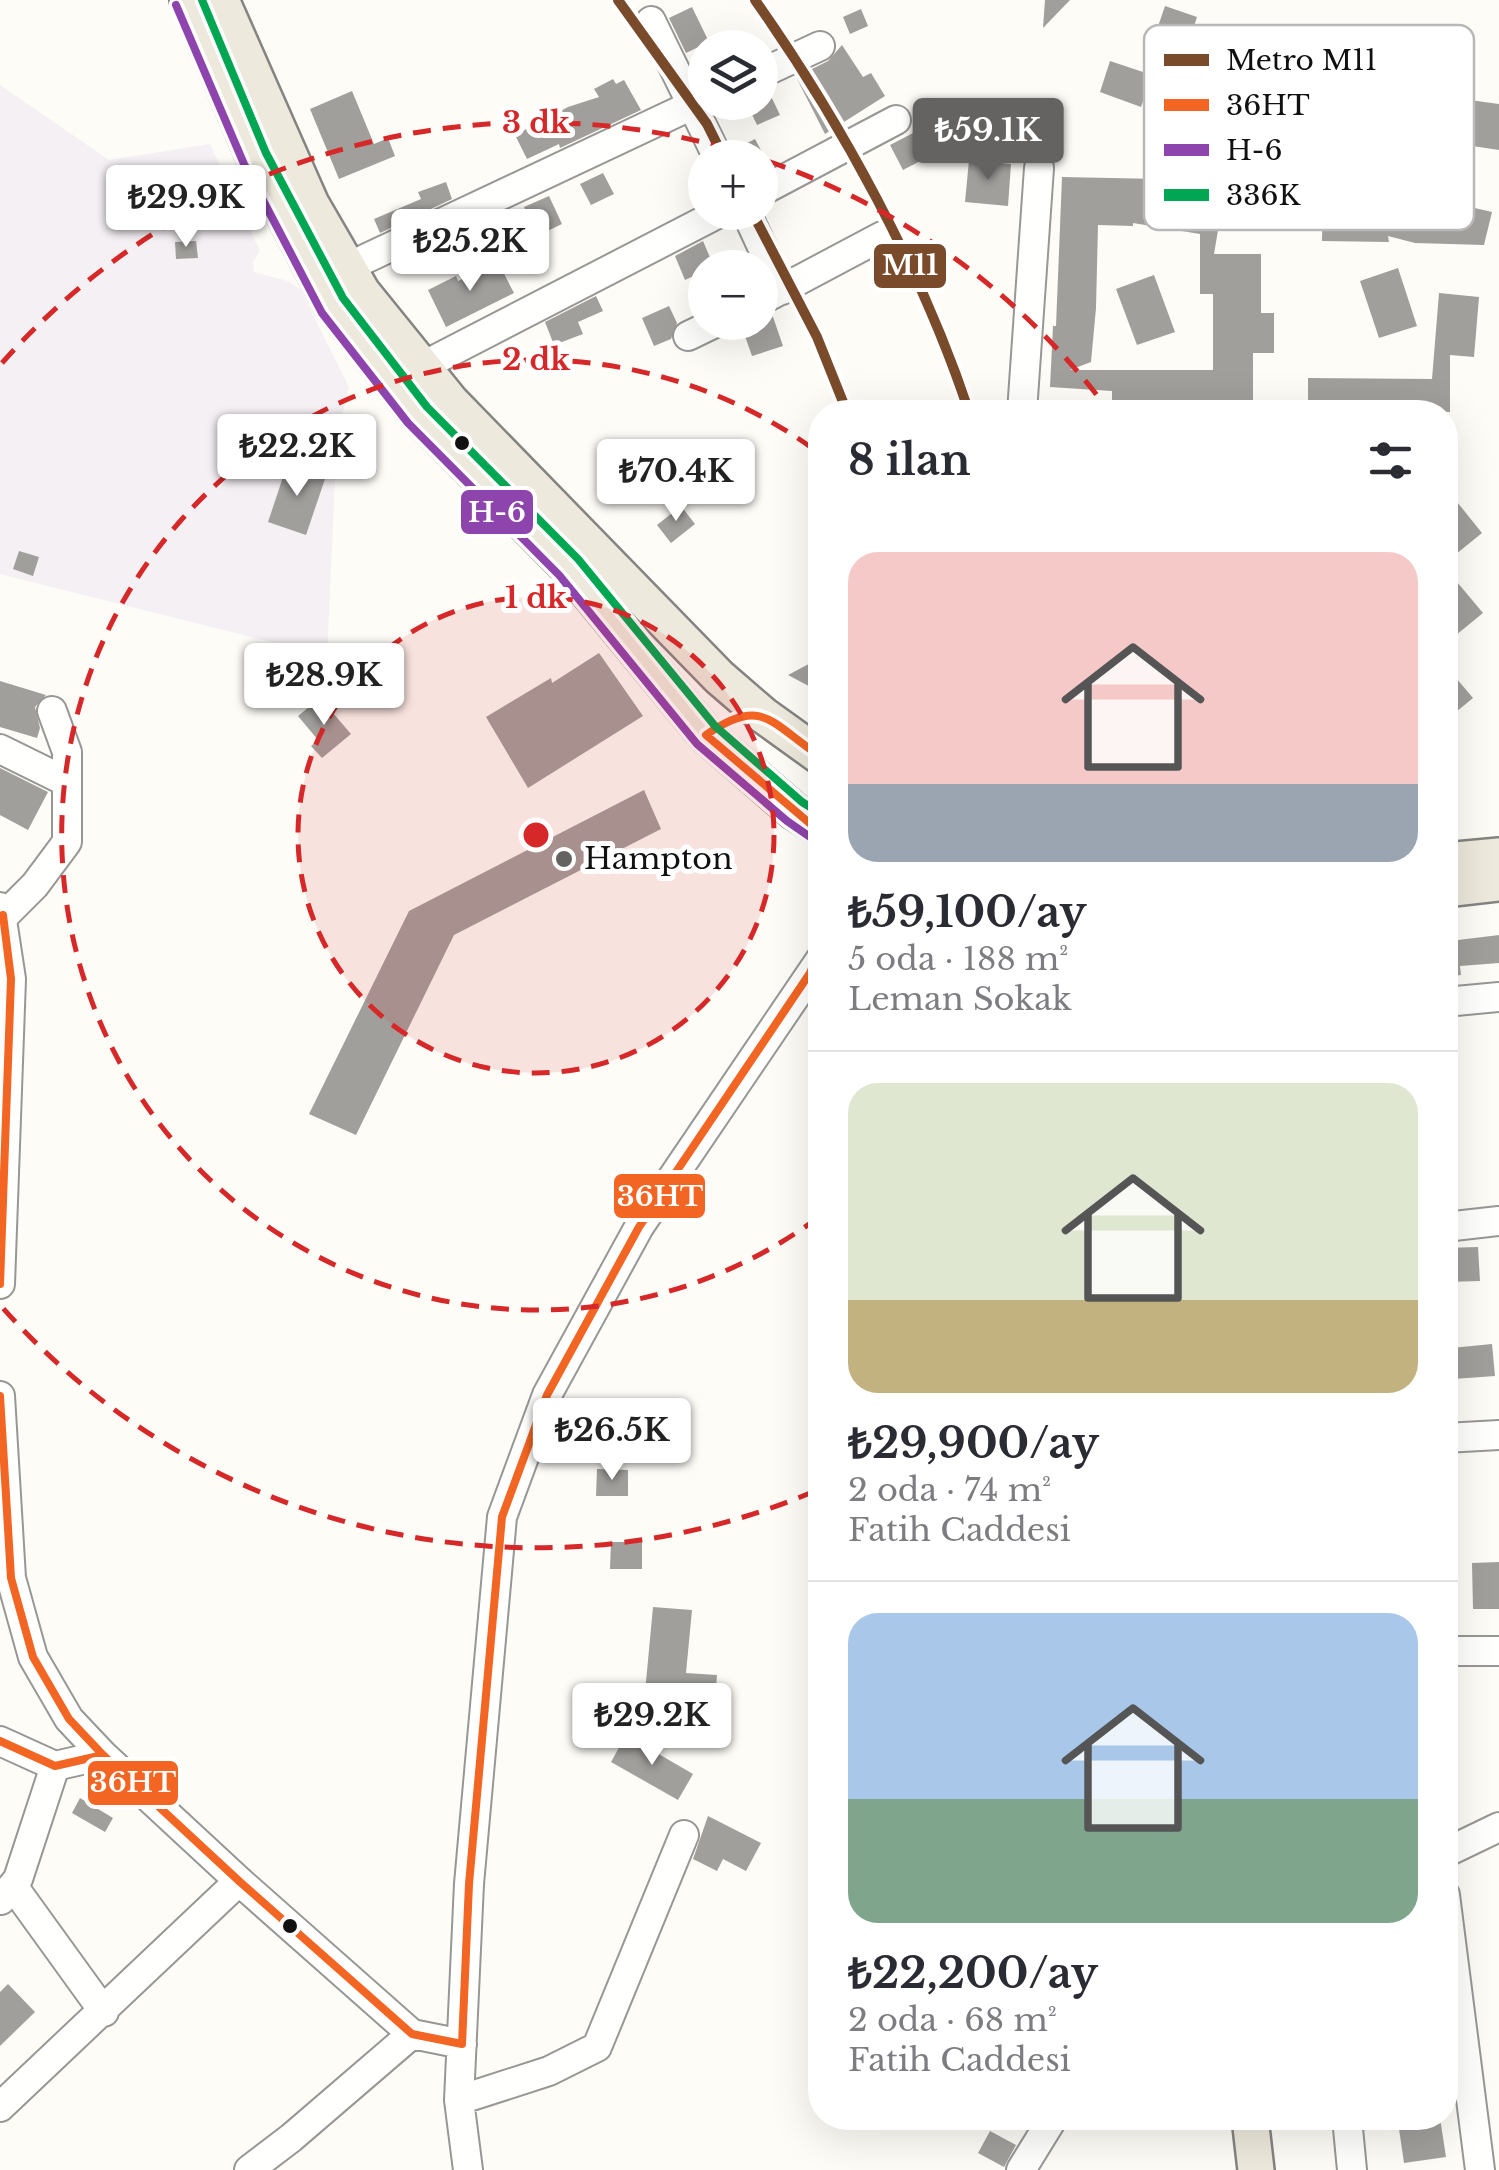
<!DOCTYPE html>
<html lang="tr">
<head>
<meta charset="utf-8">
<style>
  :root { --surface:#fff; --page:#f7f7f7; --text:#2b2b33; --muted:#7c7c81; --line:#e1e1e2; --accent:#646362 }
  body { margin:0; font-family:"Libre Baskerville",serif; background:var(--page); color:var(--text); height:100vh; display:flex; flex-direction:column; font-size:38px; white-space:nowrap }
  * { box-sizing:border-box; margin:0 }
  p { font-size:32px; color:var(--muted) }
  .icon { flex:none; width:55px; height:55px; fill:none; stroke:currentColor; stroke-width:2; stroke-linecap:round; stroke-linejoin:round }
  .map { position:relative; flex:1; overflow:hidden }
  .side { position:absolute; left:808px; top:400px; width:650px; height:1730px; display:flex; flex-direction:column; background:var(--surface); border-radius:40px; box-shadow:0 10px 40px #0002 }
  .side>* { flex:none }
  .buttons { position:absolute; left:688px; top:30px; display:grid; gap:20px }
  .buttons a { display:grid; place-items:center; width:90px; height:90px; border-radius:50%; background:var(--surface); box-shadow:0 10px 40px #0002; font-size:50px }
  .price { position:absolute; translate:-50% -85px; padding:0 22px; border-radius:10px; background:#fff; color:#222; font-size:32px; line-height:65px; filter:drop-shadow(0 2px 5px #0008) }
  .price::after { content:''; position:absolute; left:50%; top:60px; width:30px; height:22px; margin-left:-15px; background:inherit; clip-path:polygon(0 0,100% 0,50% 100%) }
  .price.current { background:var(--accent); color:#fff }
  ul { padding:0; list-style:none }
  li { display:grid; align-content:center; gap:20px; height:530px; padding:0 40px }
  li+li { border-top:2px solid var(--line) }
  li span { display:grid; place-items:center; height:310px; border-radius:30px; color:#555 }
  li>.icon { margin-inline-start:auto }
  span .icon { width:180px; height:180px; fill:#fffc; stroke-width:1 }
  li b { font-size:42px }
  h2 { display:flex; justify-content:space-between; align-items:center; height:120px; padding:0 40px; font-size:42px }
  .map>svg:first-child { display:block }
  .industrial { fill:#f5f0f3 }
  .building { fill:#a19f9c; fill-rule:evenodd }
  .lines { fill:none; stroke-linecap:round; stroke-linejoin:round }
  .minor-casing { stroke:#979795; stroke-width:32 }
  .major-casing { stroke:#858482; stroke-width:40 }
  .minor { stroke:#fffffe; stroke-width:28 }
  .major { stroke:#ede9dc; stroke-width:35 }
  .bus-1-casing { stroke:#fff; stroke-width:15 }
  .bus-2-casing { stroke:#fff; stroke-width:15 }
  .bus-3-casing { stroke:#fff; stroke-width:15 }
  .bus-1 { stroke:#f26522; stroke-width:8 }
  .bus-2 { stroke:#8e44ad; stroke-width:8 }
  .bus-3 { stroke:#00a651; stroke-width:8 }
  .metro-1-casing { stroke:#fff; stroke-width:18 }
  .metro-1 { stroke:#7a4b2a; stroke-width:10 }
  .ring { fill:none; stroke:#d62828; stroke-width:5; stroke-dasharray:18 12 }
  .bus-dot { fill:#111; stroke:#fff; stroke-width:4 }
  .poi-dot { fill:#646362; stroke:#fff; stroke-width:4 }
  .labels { text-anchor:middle; stroke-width:10; stroke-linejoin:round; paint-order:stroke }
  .poi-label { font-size:30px; fill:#111; stroke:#fff; text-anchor:start }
  .key { fill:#fff; stroke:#b8b8b8; stroke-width:2.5 }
  .key-label { font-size:28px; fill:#111 }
  .centre { fill:#d62828; stroke:#fff; stroke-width:5 }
  .ring-label { font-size:30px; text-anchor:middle; font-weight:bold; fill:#d62828; stroke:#fff; stroke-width:10; stroke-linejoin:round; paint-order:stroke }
  .line-badge { stroke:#fff; stroke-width:4 }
  .badge-label { font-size:28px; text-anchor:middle; font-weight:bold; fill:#fff }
</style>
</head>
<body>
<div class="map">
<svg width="1499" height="2170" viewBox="0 0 1499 2170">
  <rect width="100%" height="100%" fill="#fdfcf7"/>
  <!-- industrial -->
  <path class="industrial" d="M0,85l109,75 101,-16 50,107 -7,11 1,10 34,9 12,8 49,98 -12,49 -10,220 -327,-82z"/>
  <!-- building -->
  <path class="building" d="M1045,0h25l-27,28z
    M1165,6l32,11 -13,41 -33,-11z
    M692,7l17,35 -23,11 -17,-35z
    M861,9l7,17 -18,8 -7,-17z
    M1237,24l20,26 -12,9 32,43 -34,26 -19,-25 11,-8 -34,-42z
    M842,45l21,32 8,-4 14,23 -60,38 -29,-57 32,-16z
    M1110,61l42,14 -11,32 -41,-15z
    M1431,68l34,5 -3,26 37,5v46l-33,-5 4,-26 -45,-6z
    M613,79l3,5 8,-4 17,30 -81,38 -1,-4 -32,15 -12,-24 53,-28 31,-10 -5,-8z
    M768,90l12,25 -23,10 -11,-23h14v-11z
    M352,91l22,53 14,-6 7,18 -56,23 -29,-70z
    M917,131l13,25 -27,14 -13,-25z
    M755,139l10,19h-30l-1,-8z
    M969,160l42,4 -3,42 -43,-4z
    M603,173l11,21 -23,11 -11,-21z
    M1062,177l97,2 66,10 -11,65h47v59h13v40h-21v57h-141v-19l-62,-4 3,-61h3zM1133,223l67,11v60h13v76h-143l21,-8 5,-54 2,-83 35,1z
    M446,182l6,17 -72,34 -6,-14 47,-20 -3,-7z
    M1323,193l100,3 69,16 -8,33 -69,-2 -27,-7 1,6 -67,-1z
    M549,196l13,28 -25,12 -13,-29z
    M196,241l2,17 -22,1 -1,-17z
    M703,241l11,26 -9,1v3l-20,9 -10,-24z
    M498,262l16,31 -68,34 -18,-37 28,-14 2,5z
    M1398,268l19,58 -38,12 -19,-57z
    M1154,275l21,57 -38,13 -21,-56z
    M1439,293l40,4 -5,60 -24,-2v57h-142v-34l124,1z
    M596,296l7,15 -25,11 5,12 -29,11 -9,-23z
    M669,306l8,17 -6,16 -17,7 -12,-28z
    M772,314l11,32 -31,10 -11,-31 19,-3v-4z
    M288,462l38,14 -20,59 -38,-13z
    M1445,487l37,46 -37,30z
    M681,506l14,18 -24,19 -14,-18z
    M19,551l20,6 -6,19 -20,-7z
    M1457,582l26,31 -38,31v-52z
    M599,653l44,63 -115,72 -42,-71 65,-39 1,5z
    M820,658v34l-32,-17z
    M1445,665l28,33 -28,23z
    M0,681l46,14 -11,12 5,21 -3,10 -37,-11z
    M320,698l31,36 -29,24 -11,-12 7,-6 -20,-24z
    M0,768l48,24 -20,38 -28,-15z
    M644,790l17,39 -207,106 -98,200 -47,-21 100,-203z
    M1456,924l2,16 41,-5v28l-39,3 1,9 -16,2v-52z
    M1478,1247l2,34 -35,1v-34z
    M1492,1344l3,32 -42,3 -2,-31z
    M597,1469l31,1v26h-32z
    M611,1542h31v27h-32z
    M1499,1562v47h-26l-1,-46z
    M653,1607l39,3 -6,63 31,2 -5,67 -31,-2 2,-33 -39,-4z
    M626,1735l67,39 -15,26 -67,-38z
    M80,1798l33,20 -8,14 -33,-19z
    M708,1816l53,27 -15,28 -23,-12 -6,12 -24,-12z
    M8,1984l27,28 -35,34v-54z
    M1430,2118h10l6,39 -42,6 -6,-41z
    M990,2131l26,14 -12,22 -26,-14z"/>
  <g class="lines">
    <!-- minor casing -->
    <g class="minor-casing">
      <path id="minor" d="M651,21l67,137
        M760,74l60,-28
        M760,192l136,-72
        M746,212l36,78
        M348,267l357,-168
        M760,301l122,-65
        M688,336l29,-14
        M421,367l300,-155
        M1022,412l17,-244
        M0,749l67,33
        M0,907l11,72 -11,305
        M0,920l35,-35 32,-43v-90l-15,-41
        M1445,1002l54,-5
        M1445,1227l54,-6
        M0,1396l11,182 22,79 36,62 34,36 136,126 173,153 50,10
        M1445,1438l54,-3
        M1445,1651h54
        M0,1741l55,25 48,-11
        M1445,1853l54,-26
        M13,1886l91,126
        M1445,1895l35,275
        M1,1900l17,-21 37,-113
        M459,2100l90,-29 48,-24 87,-212
        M0,2107l239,-226
        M1347,2118l5,52
        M249,2170l42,-32 121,-104
        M468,2170l-9,-70 10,-216 33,-367 45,-122 92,-168 181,-267
        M1021,2170l32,-52"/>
    </g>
    <!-- major casing -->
    <g class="major-casing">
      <path id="major" d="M188,0l67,158 77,147 86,110 150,152 138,168 89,77 25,16
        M221,0l90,204 51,88 89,110 268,275 44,38 57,41
        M1445,861l54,-5
        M1445,889l54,-6
        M1250,2118l6,52"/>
    </g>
    <!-- minor -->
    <use href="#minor" class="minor"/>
    <!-- major -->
    <use href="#major" class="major"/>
    <!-- bus-1 casing -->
    <g class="bus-1-casing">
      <path id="bus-1" d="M820,756c-49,-32 -57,-61 -114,-21l114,97
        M0,1284l11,-305 -8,-64
        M0,1396l11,182 22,79 36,62 34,36 136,126 173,153 50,10
        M0,1741l55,25 48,-11
        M462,2044l7,-160 33,-367 45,-122 92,-168 171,-254 10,-25"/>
    </g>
    <!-- bus-2 casing -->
    <g class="bus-2-casing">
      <path id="bus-2" d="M176,5l68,159 78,149 86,110 151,152 138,169 90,77 26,18"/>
    </g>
    <!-- bus-3 casing -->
    <g class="bus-3-casing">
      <path id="bus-3" d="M202,0l64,153 77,145 84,109 151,152 137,167 87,76 18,11"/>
    </g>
    <!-- bus-1 -->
    <use href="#bus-1" class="bus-1"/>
    <!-- bus-2 -->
    <use href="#bus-2" class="bus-2"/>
    <!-- bus-3 -->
    <use href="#bus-3" class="bus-3"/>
    <!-- metro-1 casing -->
    <g class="metro-1-casing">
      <path id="metro-1" d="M618,0l89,124 17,34
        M755,0c86,122 167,270 214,412
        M752,212l65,125 30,75"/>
    </g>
    <!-- metro-1 -->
    <use href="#metro-1" class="metro-1"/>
  </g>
  <!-- distance rings -->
  <circle cx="536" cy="835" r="238" fill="#d62828" fill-opacity=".12"/>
  <g class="ring">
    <circle cx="536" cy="835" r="238"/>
    <path d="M819 1217A475 475 0 1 1 819 453"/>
    <path d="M815 1491A713 713 0 0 1 2 1307M2 363A713 713 0 0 1 1109 411"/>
  </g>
  <!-- markers -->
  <g class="bus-dot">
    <circle cx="462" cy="443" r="9"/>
    <circle cx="290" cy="1926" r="9"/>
  </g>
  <circle class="poi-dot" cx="564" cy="859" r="10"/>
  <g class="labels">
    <!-- poi labels -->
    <g class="poi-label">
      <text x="584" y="869">Hampton</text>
    </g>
  </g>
  <!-- legend -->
  <rect x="1144" y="25" width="330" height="205" rx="15" class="key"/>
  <rect x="1164" y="54" width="45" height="12" fill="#7a4b2a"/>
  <rect x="1164" y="99" width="45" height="12" fill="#f26522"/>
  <rect x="1164" y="144" width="45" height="12" fill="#8e44ad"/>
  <rect x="1164" y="189" width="45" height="12" fill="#00a651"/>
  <g class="key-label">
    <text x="1226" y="70">Metro M11</text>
    <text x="1226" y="115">36HT</text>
    <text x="1226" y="160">H-6</text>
    <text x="1226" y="205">336K</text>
  </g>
  <circle cx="536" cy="835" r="15" class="centre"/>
  <g class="ring-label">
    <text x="536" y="133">3 dk</text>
    <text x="536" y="370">2 dk</text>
    <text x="536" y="608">1 dk</text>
  </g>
  <g class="line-badge">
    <rect x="872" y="242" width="76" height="48" rx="10" fill="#7a4b2a"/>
    <rect x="459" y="488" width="76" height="48" rx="10" fill="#8e44ad"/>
    <rect x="612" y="1172" width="95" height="48" rx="10" fill="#f26522"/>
    <rect x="86" y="1759" width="94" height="48" rx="10" fill="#f26522"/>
  </g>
  <g class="badge-label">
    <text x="910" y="275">M11</text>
    <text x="497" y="522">H-6</text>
    <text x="660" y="1206">36HT</text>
    <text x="133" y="1792">36HT</text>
  </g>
</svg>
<div class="buttons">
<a><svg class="icon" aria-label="layers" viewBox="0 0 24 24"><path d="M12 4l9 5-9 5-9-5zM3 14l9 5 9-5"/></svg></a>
<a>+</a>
<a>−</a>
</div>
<b class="price current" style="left:988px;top:183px">₺59.1K</b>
<b class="price" style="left:186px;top:250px">₺29.9K</b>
<b class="price" style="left:470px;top:294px">₺25.2K</b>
<b class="price" style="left:297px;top:499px">₺22.2K</b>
<b class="price" style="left:676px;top:524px">₺70.4K</b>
<b class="price" style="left:324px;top:728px">₺28.9K</b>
<b class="price" style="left:612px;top:1483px">₺26.5K</b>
<b class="price" style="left:652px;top:1768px">₺29.2K</b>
<section class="side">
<h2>8 ilan<svg class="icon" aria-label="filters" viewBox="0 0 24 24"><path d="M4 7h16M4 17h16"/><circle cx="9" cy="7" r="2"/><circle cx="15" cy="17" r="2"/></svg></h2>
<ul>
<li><span style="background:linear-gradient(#f6c9c9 75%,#9aa5b1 0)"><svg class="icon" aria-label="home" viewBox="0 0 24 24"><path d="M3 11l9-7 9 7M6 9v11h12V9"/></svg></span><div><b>₺59,100/ay</b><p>5 oda · 188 m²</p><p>Leman Sokak</p></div></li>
<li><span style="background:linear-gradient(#dfe7d0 70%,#c2b280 0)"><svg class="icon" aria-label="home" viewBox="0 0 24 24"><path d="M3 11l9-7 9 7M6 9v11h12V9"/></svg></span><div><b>₺29,900/ay</b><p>2 oda · 74 m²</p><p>Fatih Caddesi</p></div></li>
<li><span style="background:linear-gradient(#a9c7e8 60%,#7fa58c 0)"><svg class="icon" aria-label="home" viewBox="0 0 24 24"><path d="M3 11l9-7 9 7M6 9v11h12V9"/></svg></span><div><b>₺22,200/ay</b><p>2 oda · 68 m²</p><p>Fatih Caddesi</p></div></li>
</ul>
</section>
</div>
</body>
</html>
